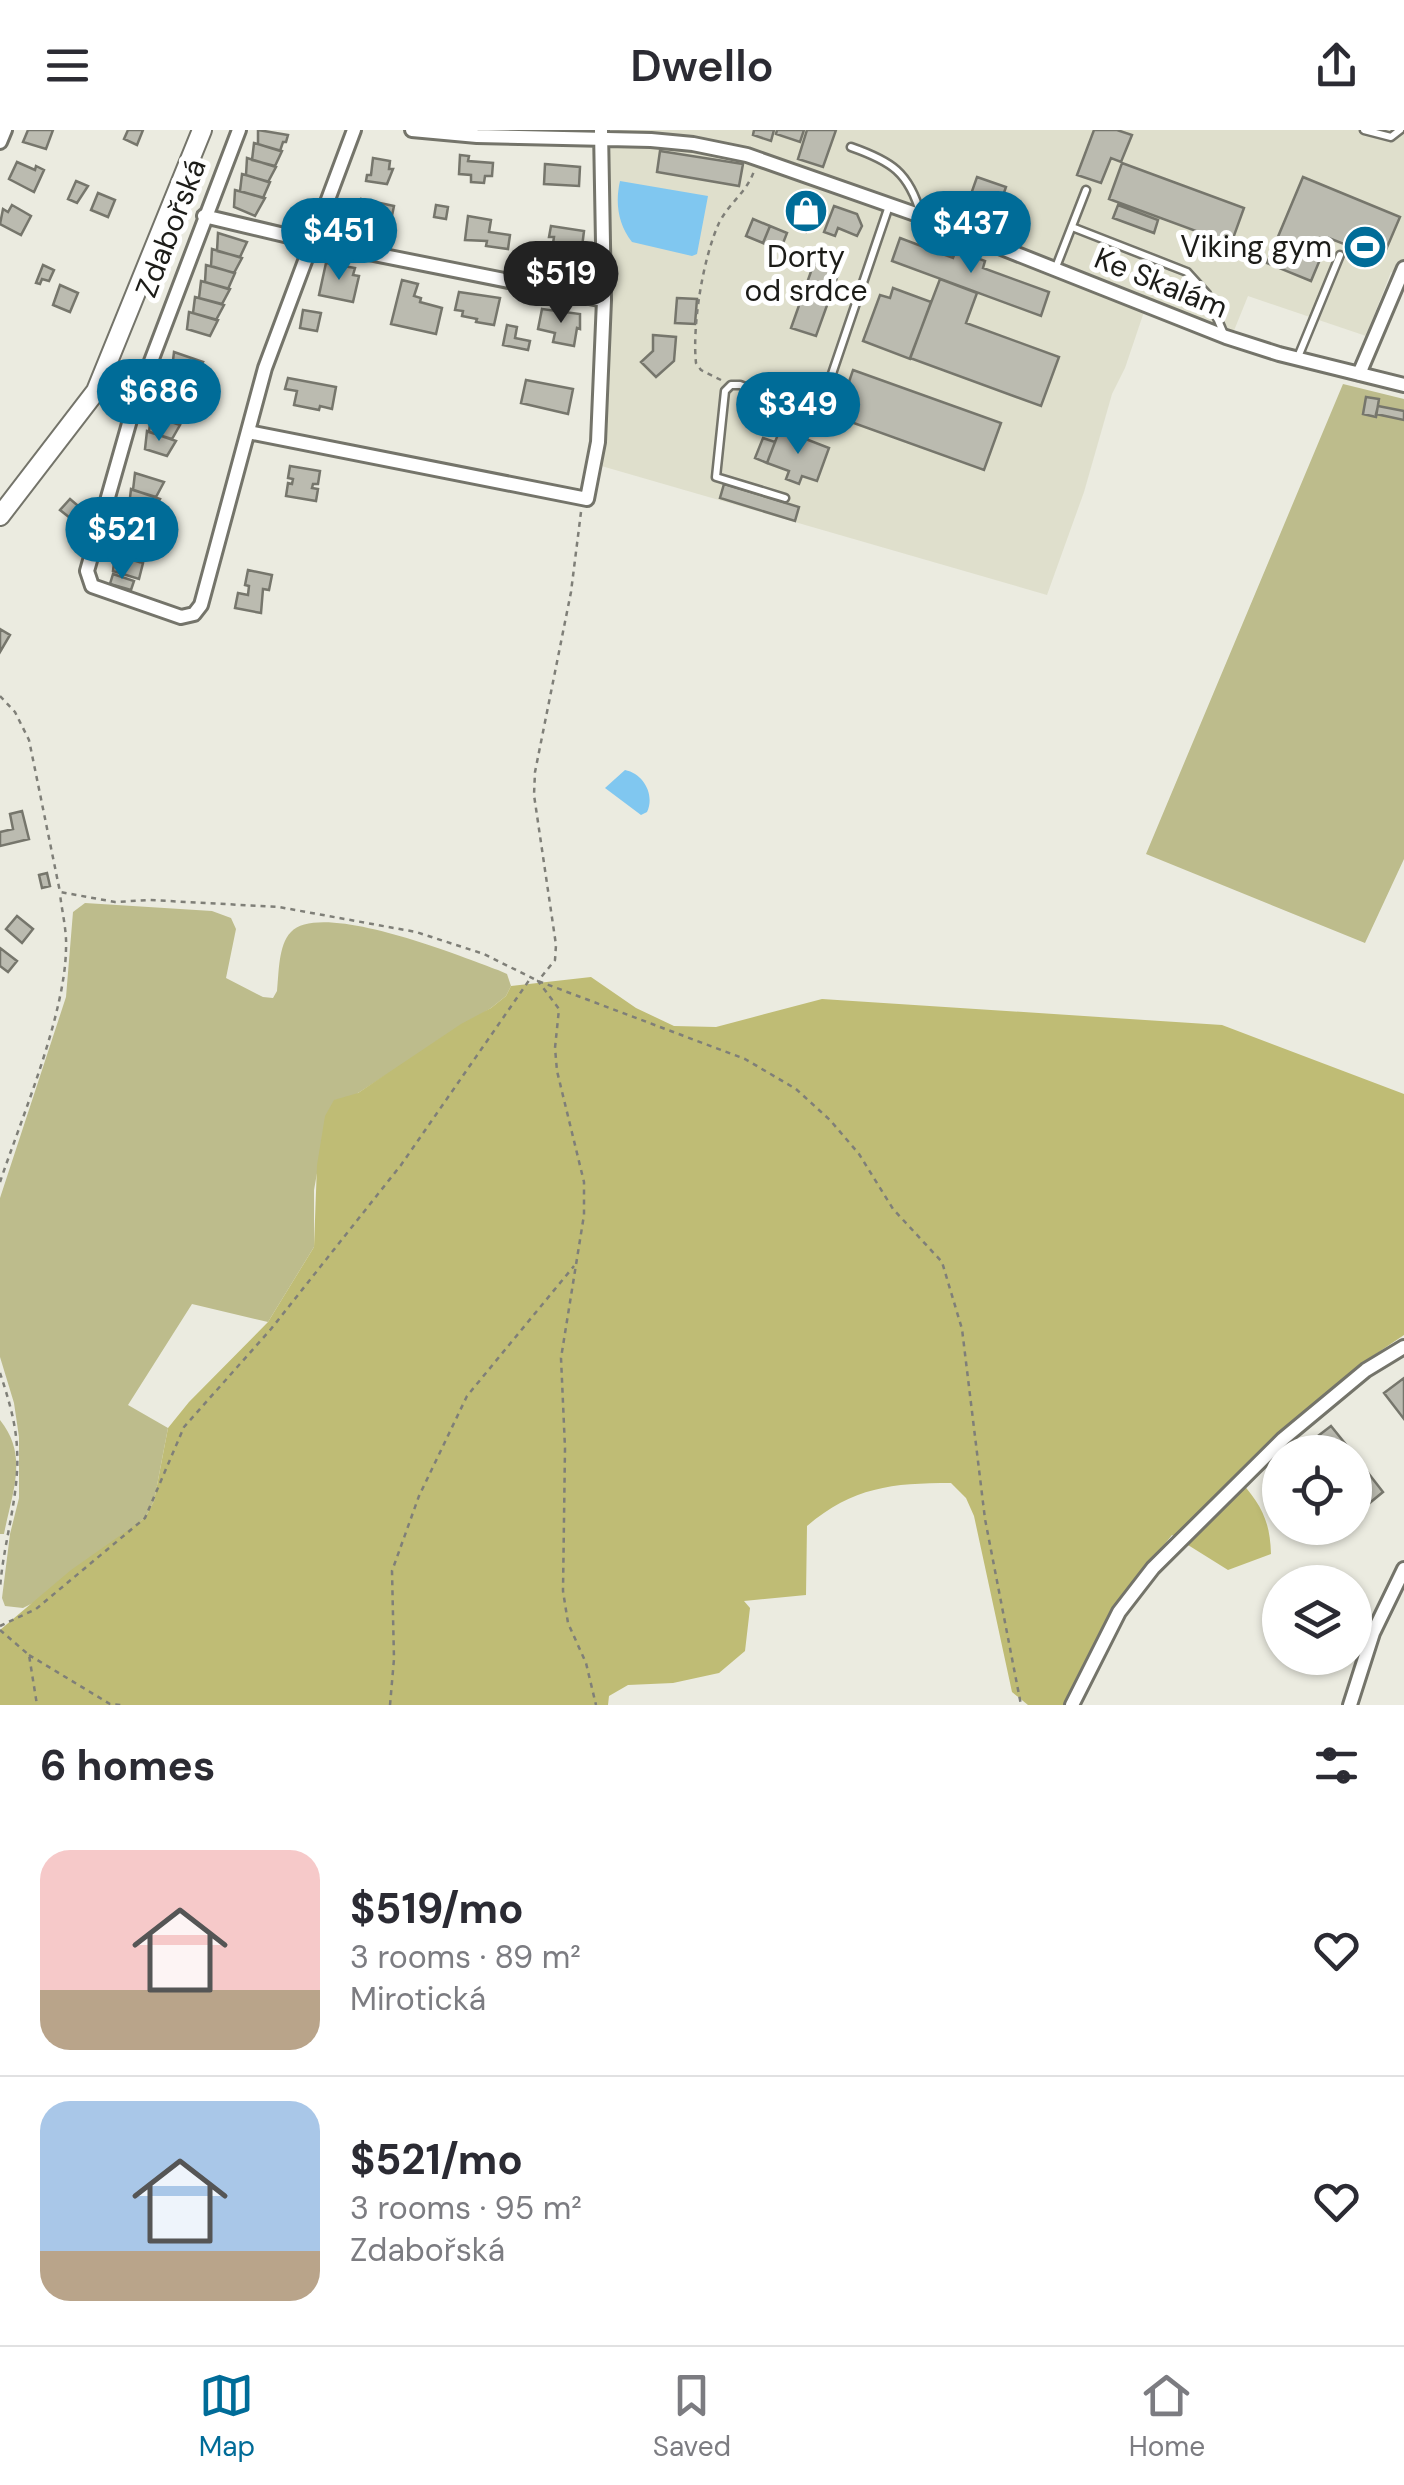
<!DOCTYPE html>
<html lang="en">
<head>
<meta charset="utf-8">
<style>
  :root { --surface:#fff; --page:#f7f7f7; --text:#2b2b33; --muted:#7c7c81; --line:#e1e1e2; --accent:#006c98 }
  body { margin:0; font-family:"DM Sans",sans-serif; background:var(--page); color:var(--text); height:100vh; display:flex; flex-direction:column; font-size:38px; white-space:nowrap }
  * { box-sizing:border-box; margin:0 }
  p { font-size:32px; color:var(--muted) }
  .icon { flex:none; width:55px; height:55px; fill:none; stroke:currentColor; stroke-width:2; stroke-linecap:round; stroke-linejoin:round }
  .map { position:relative; height:1575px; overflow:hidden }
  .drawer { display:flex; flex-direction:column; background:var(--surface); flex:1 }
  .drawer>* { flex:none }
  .fabs { position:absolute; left:1262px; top:1305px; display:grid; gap:20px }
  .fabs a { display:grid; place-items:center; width:110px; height:110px; border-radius:50%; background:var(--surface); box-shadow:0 2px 8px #0004; font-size:50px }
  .price { position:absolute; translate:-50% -85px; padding:0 22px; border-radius:35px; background:var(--accent); color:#fff; font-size:32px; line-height:65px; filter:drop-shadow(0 2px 5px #0008) }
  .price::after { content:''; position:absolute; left:50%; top:60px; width:30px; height:22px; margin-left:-15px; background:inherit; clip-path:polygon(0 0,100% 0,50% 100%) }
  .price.active { background:#222; color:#fff }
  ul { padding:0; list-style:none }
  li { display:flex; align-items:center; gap:30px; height:250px; padding:0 40px }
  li+li { border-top:2px solid var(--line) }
  li span { display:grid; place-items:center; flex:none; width:280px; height:200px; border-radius:30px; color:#555 }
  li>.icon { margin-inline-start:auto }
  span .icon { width:120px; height:120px; fill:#fffc; stroke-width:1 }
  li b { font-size:42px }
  h2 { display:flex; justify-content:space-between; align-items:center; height:120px; padding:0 40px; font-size:42px }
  header { display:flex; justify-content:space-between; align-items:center; height:130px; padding:0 40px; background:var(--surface); font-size:45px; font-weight:600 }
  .tab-bar { display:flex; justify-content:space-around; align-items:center; height:140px; border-top:2px solid var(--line); background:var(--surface); font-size:28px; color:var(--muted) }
  .tab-bar a { display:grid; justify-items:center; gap:5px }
  .tab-bar .active { color:var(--accent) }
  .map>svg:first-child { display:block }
  .built { fill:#dfdfcc }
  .green { fill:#bdbc8c }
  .forest { fill:#bfbc75 }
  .water { fill:#80c7f0 }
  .building { fill:#bbbbb0; stroke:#76766c; stroke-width:2.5 }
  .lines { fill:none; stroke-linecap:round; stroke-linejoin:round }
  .lane-casing { stroke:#74746a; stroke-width:11 }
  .street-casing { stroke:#74746a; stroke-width:18 }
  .secondary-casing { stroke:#74746a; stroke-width:22 }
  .path { stroke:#7f7f78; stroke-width:2.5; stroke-dasharray:5 5; stroke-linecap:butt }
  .lane { stroke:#fff; stroke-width:6 }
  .street { stroke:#fff; stroke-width:12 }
  .secondary { stroke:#fff; stroke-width:18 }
  .labels { text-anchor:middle; stroke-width:10; stroke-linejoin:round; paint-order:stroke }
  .street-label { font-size:30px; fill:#1c1c18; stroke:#fff }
  .poi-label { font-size:30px; fill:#1c1c18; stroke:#fff; text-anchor:end }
</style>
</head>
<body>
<header><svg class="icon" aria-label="menu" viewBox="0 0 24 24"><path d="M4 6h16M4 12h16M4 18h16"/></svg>Dwello<svg class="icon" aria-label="share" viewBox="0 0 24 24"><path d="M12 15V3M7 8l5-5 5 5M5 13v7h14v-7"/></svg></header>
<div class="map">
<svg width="1404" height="1575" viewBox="0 0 1404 1575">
  <rect width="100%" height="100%" fill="#ebebe0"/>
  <!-- built -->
  <path class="built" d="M611,0h793v147l-13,-5 -25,64 -118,-40 -15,37 -84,-36 -24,71 -13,26 -28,98 -37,103 -449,-130z"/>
  <!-- green -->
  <path class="green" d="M1343,254l61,15v460l-39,84 -219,-89z
    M85,773l127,8 19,7 5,11 -10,49 37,19 10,1 4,-7c2,-17 1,-46 14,-59 30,-32 169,24 207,38l9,4 4,12 -5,10 -15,12 -133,85 -36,52 -8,45v57l-46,75 -76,-18 -64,101 40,23 -14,73 -9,17 -112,85 -10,5 -18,-2 -3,-8 8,-64 9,-36v-61l-5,-34 -14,-46v-159l66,-201 7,-85z
    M0,1290c29,36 12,72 4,114h-4z"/>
  <!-- forest -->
  <path class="forest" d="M591,847l45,31 38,18 42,1 106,-28 400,26 182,69v241l-43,29 -126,111c24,27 35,42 36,79l-43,16 -56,-35 -58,72 -47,98h-39l-16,-13 -38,-176 -8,-18 -15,-15c-59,0 -98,4 -144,43l-1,69 -62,6 6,7 -5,43 -26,22 -46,10 -45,2 -19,11 -1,9h-608v-75l71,-60 74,-52 9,-17 14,-73 21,-26 79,-80 46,-75 3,-82 8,-49 9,-16 24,-7 103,-69 30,-16 15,-12 5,-10z"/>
  <!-- water -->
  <path class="water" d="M620,51l88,15 -11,58 -5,2 -60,-14c-14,-18 -17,-39 -12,-61z
    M625,640c19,4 30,25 22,42l-6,3 -36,-27z"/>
  <!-- building -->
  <path class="building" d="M28,0h25l-7,19 -23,-7z
    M128,0h15l-6,15 -13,-6z
    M258,0l30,5 -2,7h-3l-3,9 -22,-7z
    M754,0h20l-3,11 -18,-6z
    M777,0h27l-4,12 -24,-8z
    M807,0h29l-13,37 -25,-8z
    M1094,0h23l15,5 -11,27 -10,-4 -10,25 -24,-8z
    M254,13l28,8 -7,15 -23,-6z
    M660,21l83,13 -4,22 -82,-14z
    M460,25l9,1 -1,5 25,2 -1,13h-7l-1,7 -13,-1v-7l-12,-1z
    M247,28l29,9 -8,15 -22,-7z
    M373,28l17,3 -1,8h4l-6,15 -21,-3 1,-6h4z
    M17,32l18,8 1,-4 8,4 -10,22 -25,-13z
    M1122,33l122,45 -13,36 -122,-45z
    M545,34l35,3 -1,19 -35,-2z
    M242,44l28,8 -7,16 -23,-7z
    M977,47l29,10 -7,20 -15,-5 -6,17 -14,-5z
    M1303,47l97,40 -18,42 -53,-21 -18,43 -44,-18z
    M76,51l12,5 -11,17 -9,-4z
    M235,60l30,8 -10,18 -21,-9z
    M806,61l15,7 -15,34 -14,-7z
    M98,63l17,7 -7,17 -17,-7z
    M361,69l33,7 -5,24 -43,-9 4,-18 9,3z
    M12,75l19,11 -10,19 -21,-11 3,-15 5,3z
    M436,75l12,2 -2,12 -12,-2z
    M1118,75l40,15 -4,13 -41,-15z
    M834,76l23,8 5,12 -5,10 -19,-8 -3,8 -11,-4z
    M468,86l23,4 -2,12 21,3 -2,14 -22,-3 1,-5 -22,-1z
    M753,89l17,7 -7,17 -17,-7z
    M331,92l12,3 -2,11 -13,-3z
    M551,96l33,5 -2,16 -13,-4 -2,15 -16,-2 3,-19h-5z
    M770,96l17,7 -7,18 -17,-8z
    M218,103l29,9 -7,15 -23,-6z
    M900,108l53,20 3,-8 29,11 -2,7 66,24 -8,24 -149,-55z
    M212,119l30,9 -8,15 -23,-7z
    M326,133l29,5 -2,7 6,1 -6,26 -34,-7z
    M814,133l25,9 -23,64 -25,-8z
    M43,135l11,5 -5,11 -7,-2 -2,5 -4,-1z
    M206,135l29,8 -7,16 -23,-7z
    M940,149l37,14 -11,30 93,34 -18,49 -131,-48z
    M402,150l16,4 -4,12 7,2 -1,4 22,6 -6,26 -45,-10z
    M201,151l29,8 -8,15 -23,-6z
    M60,155l18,8 -8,19 -17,-7z
    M893,158l38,14 -21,57 -47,-18 17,-46 10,3z
    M459,162l41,6 -6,27 -18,-3 1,-3 -15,-3 1,-5 -8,-1z
    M195,167l29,8 -8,15 -23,-7z
    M677,168l20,1 -2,25 -20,-1z
    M542,179l38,5v15l-3,-1 -3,18 -21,-4 2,-9 -17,-4z
    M303,180l18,3 -4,18 -17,-3z
    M189,182l29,8 -8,16 -23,-7z
    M507,195l10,2 -2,11 15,3 -2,9 -25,-5z
    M653,205l23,2 -2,24 -18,16 -15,-15 12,-11z
    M174,222l29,10 -9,15 -22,-8z
    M168,238l29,9 -8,15 -23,-7z
    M853,240l148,53 -17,47 -147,-53z
    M288,248l48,9 -4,22 -12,-3 -1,4 -25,-5 3,-14 -12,-2z
    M526,250l47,9 -5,25 -47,-11z
    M162,254l29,9 -8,15 -22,-7z
    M1366,267l13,2 -3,18 -13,-3z
    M157,270l28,9 -8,15 -22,-8z
    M1378,276l26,5v9l-28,-6z
    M151,285l29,10 -8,14 -23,-7z
    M780,299l49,19 -12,33 -15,-5 -3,8 -13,-5 3,-8 -22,-8z
    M147,301l29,10 -9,15 -22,-7z
    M763,308l12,4 -8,21 -12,-5z
    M290,336l30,5 -2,13h-5l-1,4 6,1 -2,12 -30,-5 2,-13 4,1 1,-5 -5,-1z
    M135,343l29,9 -8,15 -23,-7z
    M724,354l75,23 -4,14 -75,-23z
    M131,359l29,10 -8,15 -23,-8z
    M70,369l20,17 -7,32 -9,-3 5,-20 -19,-15z
    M127,375l29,10 -8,15 -23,-8z
    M123,392l29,9 -9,15 -22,-7z
    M119,408l28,9 -8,15 -22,-7z
    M115,424l28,9 -4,16 -26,-8z
    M248,440l24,5 -3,15 -6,-1 -2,24 -26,-5 3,-15 10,2 1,-9 -4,-1z
    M113,444l21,7 -3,9 -21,-6z
    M0,499l10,6 -10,17z
    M22,681l7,28 -29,7v-14l13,-3 -3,-15z
    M47,743l3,13 -8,2 -3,-13z
    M17,786l16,13 -11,14 -16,-14z
    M0,818l17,13 -9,11 -8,-6z
    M1404,1248v41l-20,-26z
    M1331,1296l21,26h-55z
    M1355,1326l28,36 -28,23z
    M1307,1398h32l-20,15z"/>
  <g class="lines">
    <!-- lane casing -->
    <g class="lane-casing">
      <path id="lane" d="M1364,0l27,7 9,-7
        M851,17c40,14 58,25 70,68
        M1072,97l115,45 20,22 16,38
        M1056,137l30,-77
        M1298,227l42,-102
        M785,368l-69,-21 9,-86 6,-6h9l78,30 71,-209"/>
    </g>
    <!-- street casing -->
    <g class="street-casing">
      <path id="street" d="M239,0l-105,276 -47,165 5,15 89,31 13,-3 7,-9 64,-237 89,-238
        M412,0l65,6 174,4 42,4 54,11 174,61 305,121 53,17 125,31
        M0,12l5,-12
        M204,86l110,26 290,58
        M1359,244l45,-106
        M248,302l339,67 11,-57 6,-142 -3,-170
        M1072,1575l47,-93 34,-44 130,-129 83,-69 38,-23
        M1350,1575l23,-72 31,-64"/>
    </g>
    <!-- secondary casing -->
    <g class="secondary-casing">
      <path id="secondary" d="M0,386l96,-125 106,-261"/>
    </g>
    <!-- path -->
    <path class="path" d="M721,250l-20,-10 -5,-7c-4,-38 7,-105 23,-140 10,-20 28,-31 35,-52
      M581,382l-10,80 -36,180 -1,23 22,150 -1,15 -17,21 21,28 -4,39 2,23 27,111v33l-23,143 4,90 -2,143 5,32 18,40 10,42
      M0,566l15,16 14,28 31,152 55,10 35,-2 129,7 137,25 68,22 54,27 207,78 51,30 34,31 29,34 34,55 49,53 20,67 23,190 36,186
      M0,1052c22,-65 65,-167 66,-233 1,-18 -4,-37 -6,-55
      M0,1243c8,24 16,50 17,76 3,46 -14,94 -17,140
      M0,1496l36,-17 109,-91 39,-91 87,-98 130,-164 129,-186
      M0,1500l29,25 8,50
      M29,1525l81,49 11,1
      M390,1575l4,-46 -2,-88 27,-75 48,-100 107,-130"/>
    <!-- lane -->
    <use href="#lane" class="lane"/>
    <!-- street -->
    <use href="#street" class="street"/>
    <!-- secondary -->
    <use href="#secondary" class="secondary"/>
  </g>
  <!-- icons -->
  <defs>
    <g id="shop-disc" transform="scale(2.25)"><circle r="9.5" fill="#006c98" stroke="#fff"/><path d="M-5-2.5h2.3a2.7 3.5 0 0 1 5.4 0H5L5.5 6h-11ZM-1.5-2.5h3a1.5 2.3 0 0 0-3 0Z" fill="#fff"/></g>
    <g id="stadium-disc" transform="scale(2.25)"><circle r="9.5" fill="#006c98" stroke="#fff"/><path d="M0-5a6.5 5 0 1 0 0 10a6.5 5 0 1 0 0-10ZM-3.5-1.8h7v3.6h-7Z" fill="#fff"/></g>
  </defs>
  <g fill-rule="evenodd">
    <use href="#shop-disc" x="806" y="81"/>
    <use href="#stadium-disc" x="1365" y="117"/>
  </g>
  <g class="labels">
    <!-- street labels -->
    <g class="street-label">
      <text transform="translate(171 98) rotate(-69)" y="10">Zdabořská</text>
      <text transform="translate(1161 153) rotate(22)" y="10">Ke Skalám</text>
    </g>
    <!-- poi labels -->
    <g class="poi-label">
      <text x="1332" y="127">Viking gym</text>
      <text x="806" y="137" text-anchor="middle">Dorty<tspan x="806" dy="34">od srdce</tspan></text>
    </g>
  </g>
</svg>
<div class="fabs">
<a><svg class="icon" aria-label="locate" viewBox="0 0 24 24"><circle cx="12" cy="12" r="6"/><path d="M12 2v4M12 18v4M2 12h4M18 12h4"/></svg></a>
<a><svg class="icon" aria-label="layers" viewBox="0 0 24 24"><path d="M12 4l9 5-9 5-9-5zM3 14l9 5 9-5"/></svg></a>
</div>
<b class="price" style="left:971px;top:146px">$437</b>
<b class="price" style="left:339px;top:153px">$451</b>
<b class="price active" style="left:561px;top:196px">$519</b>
<b class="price" style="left:159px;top:314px">$686</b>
<b class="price" style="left:798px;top:327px">$349</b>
<b class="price" style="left:122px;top:452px">$521</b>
</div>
<section class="drawer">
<h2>6 homes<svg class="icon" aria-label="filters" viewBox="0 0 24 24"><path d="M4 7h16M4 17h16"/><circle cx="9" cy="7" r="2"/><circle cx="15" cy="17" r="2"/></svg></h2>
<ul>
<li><span style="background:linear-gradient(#f6c9c9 70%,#b9a48a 0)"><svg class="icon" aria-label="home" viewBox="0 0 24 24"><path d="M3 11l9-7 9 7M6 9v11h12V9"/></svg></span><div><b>$519/mo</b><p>3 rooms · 89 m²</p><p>Mirotická</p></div><svg class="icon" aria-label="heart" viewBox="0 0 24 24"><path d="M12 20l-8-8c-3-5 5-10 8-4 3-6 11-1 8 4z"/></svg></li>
<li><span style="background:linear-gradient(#a9c7e8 75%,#b9a48a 0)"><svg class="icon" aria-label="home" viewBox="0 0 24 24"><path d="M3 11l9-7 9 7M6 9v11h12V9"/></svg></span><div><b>$521/mo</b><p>3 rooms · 95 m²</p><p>Zdabořská</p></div><svg class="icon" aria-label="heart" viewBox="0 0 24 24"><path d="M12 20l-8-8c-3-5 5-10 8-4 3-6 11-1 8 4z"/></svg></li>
</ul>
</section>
<nav class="tab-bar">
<a class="active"><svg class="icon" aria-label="map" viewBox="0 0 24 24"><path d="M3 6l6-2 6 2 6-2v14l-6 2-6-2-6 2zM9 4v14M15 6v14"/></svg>Map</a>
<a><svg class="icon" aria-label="saved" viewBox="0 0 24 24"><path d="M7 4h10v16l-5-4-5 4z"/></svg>Saved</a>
<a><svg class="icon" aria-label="home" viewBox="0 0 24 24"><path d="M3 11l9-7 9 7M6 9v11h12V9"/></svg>Home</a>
</nav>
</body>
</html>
